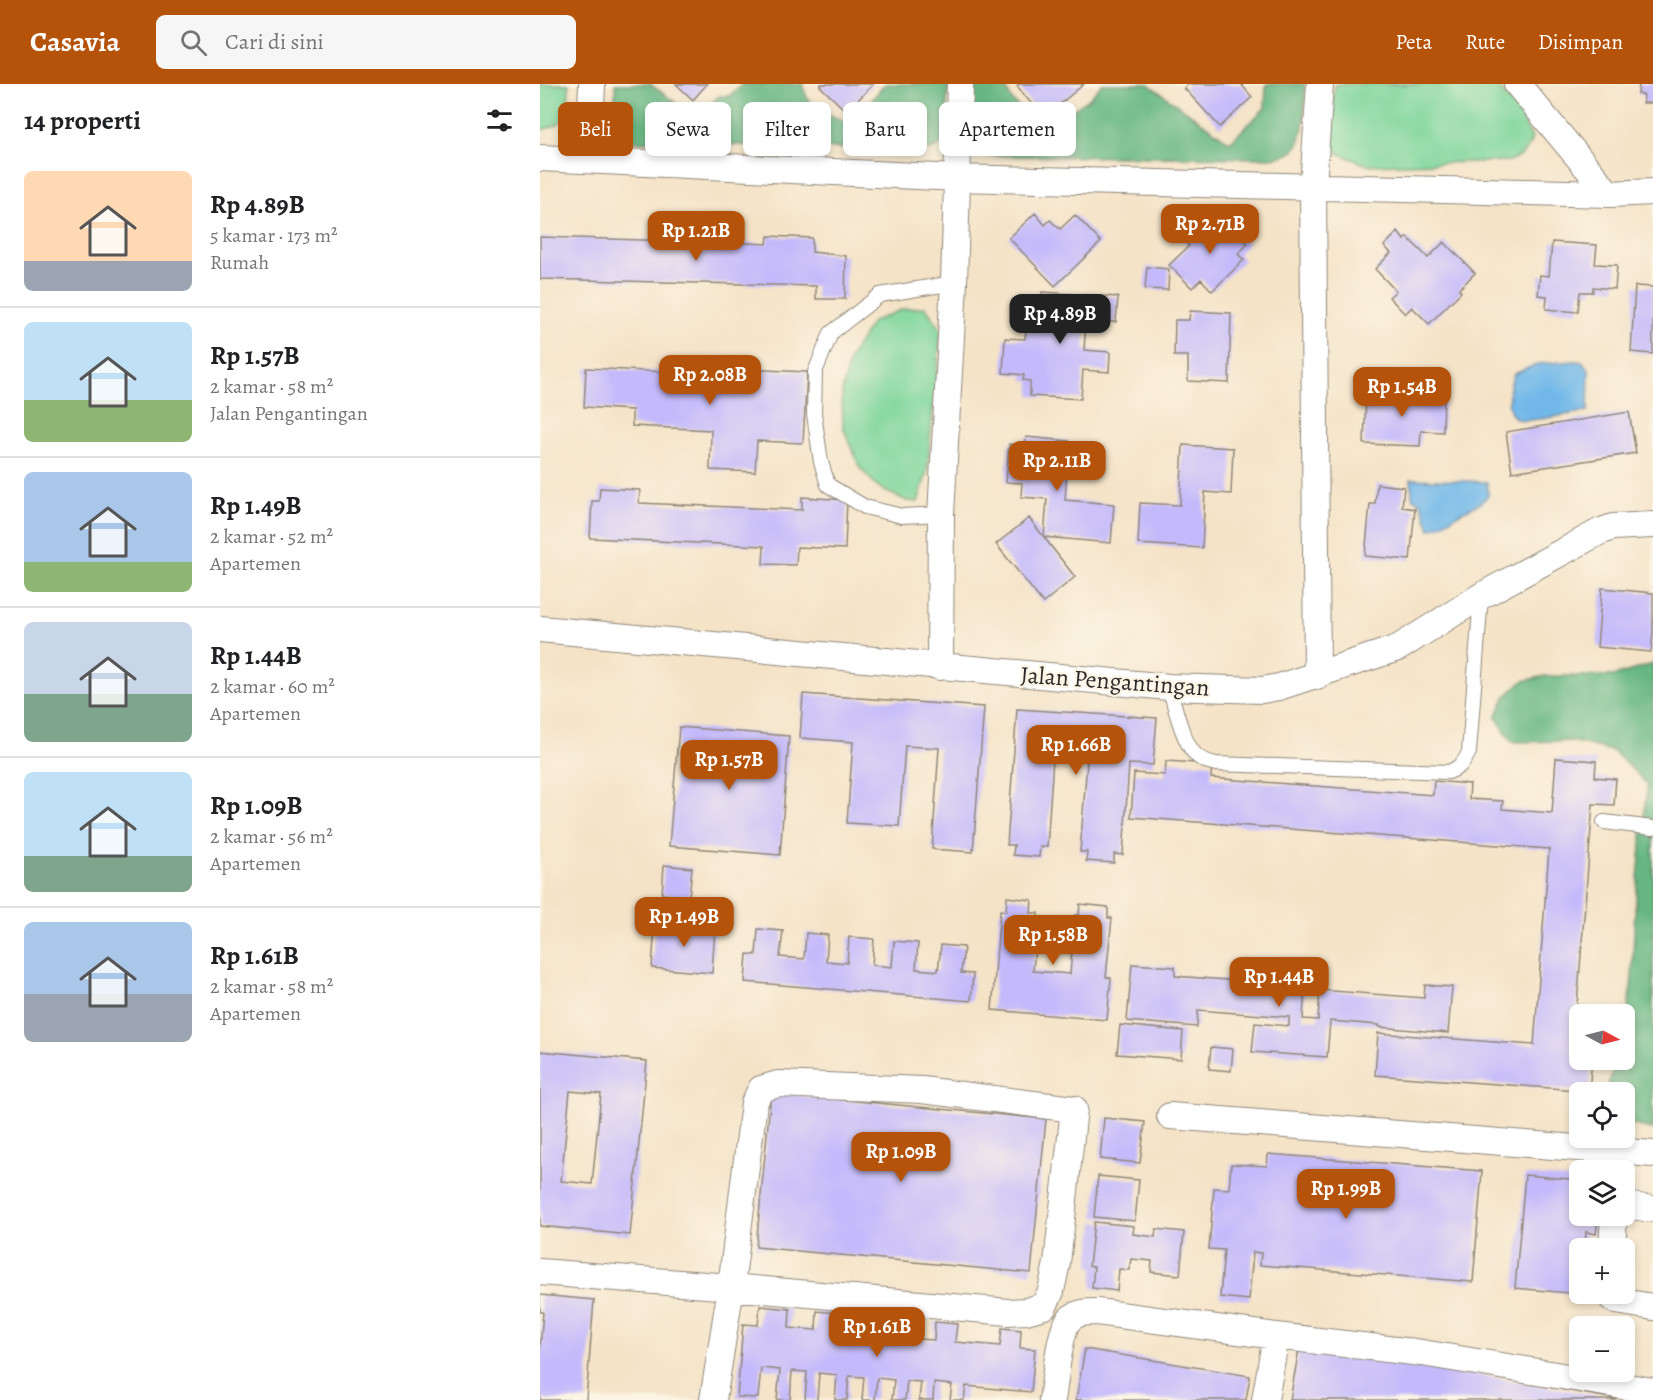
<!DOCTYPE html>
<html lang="id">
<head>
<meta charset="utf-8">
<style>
  :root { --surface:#fff; --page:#f6f6f6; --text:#202124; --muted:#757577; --line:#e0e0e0; --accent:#b45309 }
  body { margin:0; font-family:Alegreya,serif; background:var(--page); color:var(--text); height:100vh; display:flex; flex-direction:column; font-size:22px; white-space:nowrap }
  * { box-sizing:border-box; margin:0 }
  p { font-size:20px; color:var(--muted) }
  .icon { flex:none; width:33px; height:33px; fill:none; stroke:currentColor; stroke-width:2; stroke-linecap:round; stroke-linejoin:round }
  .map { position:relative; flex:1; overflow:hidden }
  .sheet { display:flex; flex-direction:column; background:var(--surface); width:540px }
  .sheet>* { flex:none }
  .banner { position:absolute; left:18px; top:18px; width:570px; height:54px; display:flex; gap:12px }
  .needle { width:39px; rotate:97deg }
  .fabs { position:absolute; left:1029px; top:920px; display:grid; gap:12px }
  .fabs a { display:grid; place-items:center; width:66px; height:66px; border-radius:9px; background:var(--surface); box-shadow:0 3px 9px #0003; font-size:30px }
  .price { position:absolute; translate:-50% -51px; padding:0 14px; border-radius:12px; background:var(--accent); color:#fff; font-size:20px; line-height:39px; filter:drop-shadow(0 2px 3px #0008) }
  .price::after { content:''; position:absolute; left:50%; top:36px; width:18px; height:14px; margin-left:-9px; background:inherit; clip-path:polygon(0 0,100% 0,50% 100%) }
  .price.active { background:#222; color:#fff }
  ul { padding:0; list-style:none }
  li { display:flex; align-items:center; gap:18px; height:150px; padding:0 24px }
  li+li { border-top:2px solid var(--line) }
  li span { display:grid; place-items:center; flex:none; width:168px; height:120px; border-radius:9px; color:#555 }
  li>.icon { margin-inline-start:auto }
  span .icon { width:72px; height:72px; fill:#fffc; stroke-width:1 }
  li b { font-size:26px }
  h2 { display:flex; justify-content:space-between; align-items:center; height:72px; padding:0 24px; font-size:26px }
  .pill { padding:0 21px; border-radius:9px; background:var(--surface); box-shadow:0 3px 9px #0003; font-size:21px; line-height:54px }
  .pill.active { background:var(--accent); color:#fff }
  header { display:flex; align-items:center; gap:36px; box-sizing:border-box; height:84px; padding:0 30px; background:var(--accent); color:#fff }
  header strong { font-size:28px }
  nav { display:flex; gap:33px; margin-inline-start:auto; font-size:21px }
  .search { width:420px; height:54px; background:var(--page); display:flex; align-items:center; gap:15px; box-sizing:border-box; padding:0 21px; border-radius:9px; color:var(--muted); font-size:22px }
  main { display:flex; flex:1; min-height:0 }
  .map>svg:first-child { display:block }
  .green { fill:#7fd69b; stroke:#558063; stroke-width:1.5 }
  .forest { fill:#67b783; stroke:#497157; stroke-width:1.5 }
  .water { fill:#71b8e9; stroke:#4e728a; stroke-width:1.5 }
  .building { fill:#c4bafb; fill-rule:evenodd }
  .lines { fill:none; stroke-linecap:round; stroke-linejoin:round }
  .service-casing { stroke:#908779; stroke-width:16 }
  .minor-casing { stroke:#908779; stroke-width:28 }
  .service { stroke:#fff; stroke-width:14 }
  .minor { stroke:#fff; stroke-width:26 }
  .labels { text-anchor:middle; stroke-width:4.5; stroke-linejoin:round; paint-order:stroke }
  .street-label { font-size:24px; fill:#2b2b2b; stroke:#fcf5e5 }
</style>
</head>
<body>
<header>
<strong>Casavia</strong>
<div class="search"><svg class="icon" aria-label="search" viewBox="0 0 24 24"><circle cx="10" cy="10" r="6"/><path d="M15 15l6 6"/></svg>Cari di sini</div>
<nav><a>Peta</a><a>Rute</a><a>Disimpan</a></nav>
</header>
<main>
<section class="sheet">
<h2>14 properti<svg class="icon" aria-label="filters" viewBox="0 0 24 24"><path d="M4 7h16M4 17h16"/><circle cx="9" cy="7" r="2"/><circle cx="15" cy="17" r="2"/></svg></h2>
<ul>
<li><span style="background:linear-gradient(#ffd9b3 75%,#9aa5b1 0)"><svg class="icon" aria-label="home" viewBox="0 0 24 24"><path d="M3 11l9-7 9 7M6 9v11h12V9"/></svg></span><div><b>Rp 4.89B</b><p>5 kamar · 173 m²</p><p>Rumah</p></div></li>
<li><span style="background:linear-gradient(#bfe0f5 65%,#8fb573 0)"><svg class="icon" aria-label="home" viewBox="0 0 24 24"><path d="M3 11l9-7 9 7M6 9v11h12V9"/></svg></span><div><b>Rp 1.57B</b><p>2 kamar · 58 m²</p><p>Jalan Pengantingan</p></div></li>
<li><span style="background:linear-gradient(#a9c7e8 75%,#8fb573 0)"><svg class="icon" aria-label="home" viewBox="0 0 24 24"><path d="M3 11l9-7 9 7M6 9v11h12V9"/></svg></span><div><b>Rp 1.49B</b><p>2 kamar · 52 m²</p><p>Apartemen</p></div></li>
<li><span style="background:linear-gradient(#c9d6e8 60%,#7fa58c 0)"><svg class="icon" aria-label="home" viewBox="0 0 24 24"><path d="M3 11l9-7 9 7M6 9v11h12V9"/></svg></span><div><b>Rp 1.44B</b><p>2 kamar · 60 m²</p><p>Apartemen</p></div></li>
<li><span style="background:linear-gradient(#bfe0f5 70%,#7fa58c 0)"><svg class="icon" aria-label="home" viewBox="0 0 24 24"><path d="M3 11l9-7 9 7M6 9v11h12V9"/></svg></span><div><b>Rp 1.09B</b><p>2 kamar · 56 m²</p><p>Apartemen</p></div></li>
<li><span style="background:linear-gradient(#a9c7e8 60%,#9aa5b1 0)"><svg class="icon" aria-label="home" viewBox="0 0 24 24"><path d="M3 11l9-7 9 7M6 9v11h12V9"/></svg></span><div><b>Rp 1.61B</b><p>2 kamar · 58 m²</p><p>Apartemen</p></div></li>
</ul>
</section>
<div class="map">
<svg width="1113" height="1316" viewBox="0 0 1113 1316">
  <rect width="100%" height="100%" fill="#fcf5e5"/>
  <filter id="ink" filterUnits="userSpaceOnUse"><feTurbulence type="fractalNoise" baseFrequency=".0167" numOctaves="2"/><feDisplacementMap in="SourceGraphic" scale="12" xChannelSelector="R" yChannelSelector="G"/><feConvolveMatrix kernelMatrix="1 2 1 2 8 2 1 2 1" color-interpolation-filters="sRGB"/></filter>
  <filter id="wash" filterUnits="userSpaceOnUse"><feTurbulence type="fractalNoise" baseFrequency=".008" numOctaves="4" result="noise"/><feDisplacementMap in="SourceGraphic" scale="24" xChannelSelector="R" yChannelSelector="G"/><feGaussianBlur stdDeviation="1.35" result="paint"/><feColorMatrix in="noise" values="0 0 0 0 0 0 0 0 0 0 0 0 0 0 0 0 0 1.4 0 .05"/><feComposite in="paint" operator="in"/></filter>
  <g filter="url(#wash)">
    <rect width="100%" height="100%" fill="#f4e3c7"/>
    <!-- green -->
    <path class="green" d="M0,0h29c-1,27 2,40 -29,46z
      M795,0h161l22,28 14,26c-4,12 -10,18 -22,23l-143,4 -36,-15 -1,-12z
      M385,223l16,22 -14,143 -9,30 -11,-1 -22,-10 -9,-6 -16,-17 -17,-41 -1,-34 7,-34 23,-37 31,-13z"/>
    <!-- forest -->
    <path class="forest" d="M75,0h35l40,29 12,-2 17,-15h10l13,-12h61c4,26 21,28 42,37l11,-3 29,-34h64l-6,58 -8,7 -12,2 -303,-10 -5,-10z
      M429,0h36c5,22 25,32 42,44l43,-30 12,-14h46l82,58 35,-34 1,-24h39c-1,18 3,60 -16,70 -5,2 -13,3 -19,4l-280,-2c-6,-3 -12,-6 -15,-12 -6,-10 -7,-48 -6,-60z
      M1113,580v465l-28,-6 -1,-31h-19l13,-33h6l1,-23 7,-59 3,-67 12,-126 -34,-33 -42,-10 -59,1 -16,-25 9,-20 18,-16 22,-5h69z"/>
    <!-- water -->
    <path class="water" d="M1036,277l6,1 7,8 -1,41c-14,2 -56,11 -67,9 -19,-4 -12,-34 -7,-46l23,-10z
      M871,395l76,3 1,13c-8,11 -17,12 -28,18 -11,6 -17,13 -30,16l-9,-26 -9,-6z"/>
    <g id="blocks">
      <!-- building -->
      <path class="building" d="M136,0h31l-14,16z
        M281,0h52l-26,28 -27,-26z
        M479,0h65l-41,34 -26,-32z
        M649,0h52l11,13 -32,30 -36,-39z
        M1099,0h14v19h-10l1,-8 -6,-1z
        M495,129l10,12 5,-5 10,9 15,-14 26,27 -46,44 -46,-48z
        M684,135l24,25 -10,10 6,6 -32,31 -11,-12 -9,9 -23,-23 20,-19 -8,-8 14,-14 8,8 7,-7 4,4z
        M858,148l6,8 3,-3 21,21 16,-16 31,31 -16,16 2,3 -32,32 -17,-17 -7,7 -16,-17 7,-6 -21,-22 16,-16 -7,-7z
        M137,150l50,1v7l40,2 1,-8 44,2v14l34,4 -1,43h-29v-13l-276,-7v-42l137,4z
        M1012,158l45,3 -2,19 22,1 -2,24 -22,-2v5h-13l-2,20 -32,-3 1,-13 -9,-1 2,-20 9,1z
        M607,183l22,2 -1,21 -23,-1z
        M1095,202l18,1v67l-22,-2z
        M502,208l76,5 -2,25 -30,-2 -2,30 26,2 -1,20 -26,-2 -2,29 -51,-3v-15l-7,-1 1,-5 -21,-2 2,-35 20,1 1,-9 8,1 1,-14 5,1z
        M650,227l41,2 -2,70 -41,-2v-25h-14l1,-36h14z
        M147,282l120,6 -4,71 -46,-2 -2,31 -45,-2 1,-40 -79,-4v-16l-48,-3 2,-39 101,5z
        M826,309l78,3 -1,36 -22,-1 -1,15 -56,-2z
        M1089,328l7,41 -124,19 -6,-40z
        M486,353l43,4 -4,59 49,4 -3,39 -67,-6 3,-38 -26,-2 1,-14 -16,-1 3,-38 16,2z
        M643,361l50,3 -2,46 -26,-2 -3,56 -64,-4 2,-41 40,2z
        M837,400l27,3 -2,20 13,2 -5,51 -45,-4 5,-52h5z
        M60,404l40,2 -1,13 163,7v-13l45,3 -2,49 -48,-2 -1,18 -33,-1 1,-18 -174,-8 2,-37h7z
        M489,434l46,59 -32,26 -47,-59z
        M1062,504l51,5v40l-2,19 -54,-5z
        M263,610l181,13 -11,145 -41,-3 7,-101 -34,-2 -6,80 -52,-3 6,-81 -53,-4z
        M477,625l140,9 -4,47 -24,-1 -6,91 -9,-1v9l-28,-2 1,-9h-7l7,-91 -34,-2 -6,88h-7l-1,10 -26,-2 1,-10h-7z
        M139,643l110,9 -9,119 -111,-9z
        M1016,674l40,3 -1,16 21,2 -2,26 -21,-1 -1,12 -18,227 6,1v15h12l-3,32 -214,-16 3,-42 156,12 15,-196 -418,-32 3,-44 31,2 1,-14 46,3 -1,14 222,17 1,-14 36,3 -1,15 34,2 -1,8 50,4z
        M124,781l28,3 -3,29 -27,-3z
        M467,813l25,3 -1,13h7l-5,58 37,3 5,-59h4l1,-11 28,3v11h4l-6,59 5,1 -4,42 -115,-10 8,-100 6,1z
        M115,840l60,4 -3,45 -60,-5z
        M218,845l25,2 -3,26 24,2 2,-26 22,2 -2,26 21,2 2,-26 25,2 -2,26 20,2 2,-26 24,2 -2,26 22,2 3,-26 23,2 -3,26 12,1 -2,27 -226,-19 2,-28 9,1z
        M592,880l43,3v9l130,10 -2,33 15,1 2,-30 104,8 1,-13 27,2 -4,46 -69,-6v-2l-49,-4 -3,36 -75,-5 3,-29 34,3v-9l-91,-7 -1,17 -70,-6z
        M580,941l63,6 -2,28 -64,-5z
        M671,963l22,2 -2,22 -22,-2z
        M0,967l107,10 -17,174 -90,-9zM30,1007l31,3 -9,90 -31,-3z
        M231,1009l275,26 -15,154 -275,-26z
        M564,1034l41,4 -5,41 -40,-4z
        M728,1070l214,17 -9,111 -213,-17 1,-12 -8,-1 -4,48 -29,-3 4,-47 -15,-1 5,-61 15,1 2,-25 36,2z
        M985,1091l55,5v35h18l-2,19 -10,-2 -1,16h-5v46l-65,-6z
        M558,1092l41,4 -4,41 -41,-4z
        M554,1138l40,4 -1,8 22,3 1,-8 28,3 -4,43 -29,-3 1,-11 -21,-2 -2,11 -10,-1 -2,22 -25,-3 2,-21 -5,-1z
        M0,1211l54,5 -8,100h-46v-52l3,-36h-3z
        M220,1222l30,3 -1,19 27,2 1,-19 31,3 -2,18 29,3 2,-18 28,2 -2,19 31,2 1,-18 22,2 -2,18 45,4 2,-18 19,2 -1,18 15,1 -4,43 -65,-6 -2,14h-14l2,-15 -18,-2 -1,17h-14l2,-18 -14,-1 -2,19h-13l2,-20 -17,-2 -2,22h-13l2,-23 -15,-1 -2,24h-12l2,-25 -18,-2 -2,27h-12l2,-28 -15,-1 -2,29h-13l3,-30 -19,-2 -3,30 -21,-1 6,-73 15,1z
        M760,1259l315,56v1h-325z
        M545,1265l165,27 -4,24h-170z"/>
    </g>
  </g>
  <g filter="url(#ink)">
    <use href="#blocks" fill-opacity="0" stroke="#908779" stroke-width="1.5"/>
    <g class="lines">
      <!-- service casing -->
      <g class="service-casing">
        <path id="service" d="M401,430l-39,2 -37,-9 -37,-22 -7,-23 -7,-48 1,-42 16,-39 49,-38 74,-12
          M629,603c6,19 13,53 26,67 5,6 13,8 21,10l233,8c11,-5 15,-9 20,-20l12,-156
          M1064,738l49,6"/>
      </g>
      <!-- minor casing -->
      <g class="minor-casing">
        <path id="minor" d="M977,0l92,110
          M0,74l418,20 651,16 44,-2
          M49,75l3,-75
          M0,545l629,58 93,3 17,-3 119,-39 83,-52 118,-64 14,-5 40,-2
          M400,583l1,-153 13,-231 6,-199
          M777,592l-4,-490 7,-102
          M238,1000l144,6 152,19 -17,154 -6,28 -7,15 -18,5 -18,1 -277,-25 23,-184 7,-14z
          M630,1032l483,38
          M1084,1121l29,4
          M1072,1164l2,-33
          M0,1188l191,15 -18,113
          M1070,1209l1,4 5,4 37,6
          M512,1316c3,-16 7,-72 19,-82 8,-6 16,-6 26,-6l179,24 146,17 231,38
          M725,1316l11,-64"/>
      </g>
      <!-- service -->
      <use href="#service" class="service"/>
      <!-- minor -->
      <use href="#minor" class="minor"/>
    </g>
  </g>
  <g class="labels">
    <!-- street labels -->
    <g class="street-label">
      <text transform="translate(575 597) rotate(4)" y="8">Jalan Pengantingan</text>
    </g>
  </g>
</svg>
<div class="fabs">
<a><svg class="needle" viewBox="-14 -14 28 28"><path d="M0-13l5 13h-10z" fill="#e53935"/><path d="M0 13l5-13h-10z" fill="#757577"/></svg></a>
<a><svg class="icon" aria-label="locate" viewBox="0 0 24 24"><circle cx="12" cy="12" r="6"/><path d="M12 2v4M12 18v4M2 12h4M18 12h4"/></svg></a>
<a><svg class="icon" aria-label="layers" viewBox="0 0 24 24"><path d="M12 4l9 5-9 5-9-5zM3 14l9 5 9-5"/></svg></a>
<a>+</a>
<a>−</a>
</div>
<b class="price" style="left:670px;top:171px">Rp 2.71B</b>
<b class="price" style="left:156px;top:178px">Rp 1.21B</b>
<b class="price active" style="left:520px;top:261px">Rp 4.89B</b>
<b class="price" style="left:170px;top:322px">Rp 2.08B</b>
<b class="price" style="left:862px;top:334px">Rp 1.54B</b>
<b class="price" style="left:517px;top:408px">Rp 2.11B</b>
<b class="price" style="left:536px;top:692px">Rp 1.66B</b>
<b class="price" style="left:189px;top:707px">Rp 1.57B</b>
<b class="price" style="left:144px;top:864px">Rp 1.49B</b>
<b class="price" style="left:513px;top:882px">Rp 1.58B</b>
<b class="price" style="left:739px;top:924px">Rp 1.44B</b>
<b class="price" style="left:361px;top:1099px">Rp 1.09B</b>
<b class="price" style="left:806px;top:1136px">Rp 1.99B</b>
<b class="price" style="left:337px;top:1274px">Rp 1.61B</b>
<div class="banner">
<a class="pill active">Beli</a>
<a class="pill">Sewa</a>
<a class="pill">Filter</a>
<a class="pill">Baru</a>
<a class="pill">Apartemen</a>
</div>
</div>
</main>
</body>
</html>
